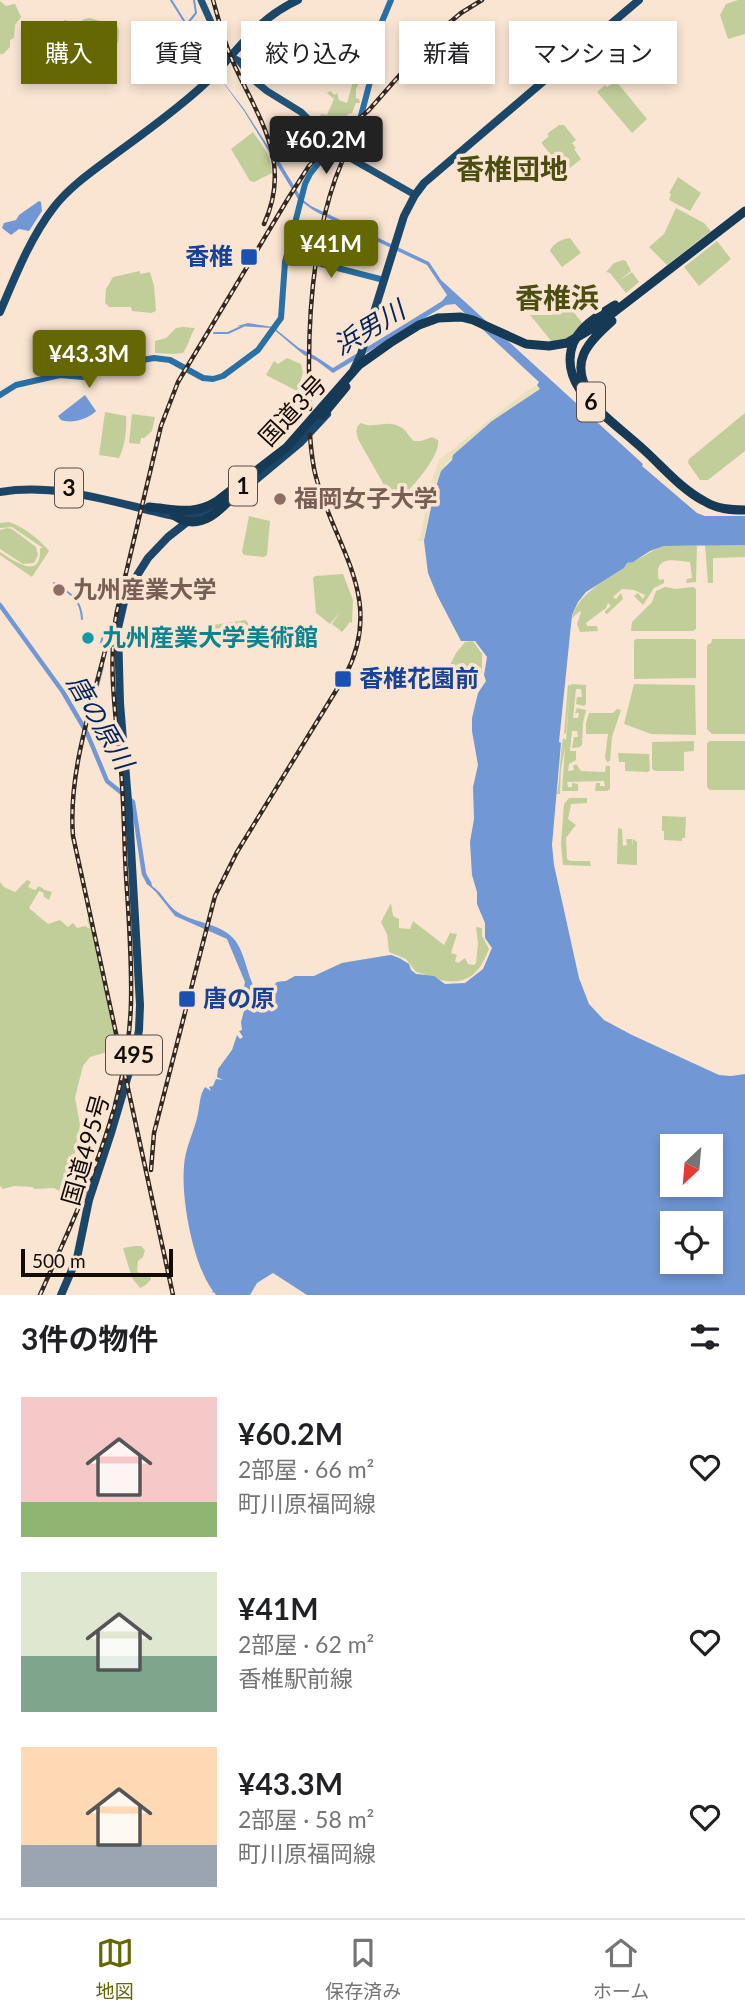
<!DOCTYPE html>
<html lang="ja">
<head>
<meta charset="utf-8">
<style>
  :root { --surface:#fff; --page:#f6f6f6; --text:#202124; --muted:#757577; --line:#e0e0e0; --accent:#656703 }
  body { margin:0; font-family:Lato,"Noto Sans JP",sans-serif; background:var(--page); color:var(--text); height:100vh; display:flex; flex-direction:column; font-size:26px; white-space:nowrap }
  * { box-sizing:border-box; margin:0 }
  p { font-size:23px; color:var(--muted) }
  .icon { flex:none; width:38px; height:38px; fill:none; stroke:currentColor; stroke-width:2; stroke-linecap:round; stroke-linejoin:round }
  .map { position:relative; height:1295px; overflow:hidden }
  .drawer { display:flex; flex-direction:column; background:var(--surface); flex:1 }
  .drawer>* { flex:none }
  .banner { position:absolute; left:21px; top:21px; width:704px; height:63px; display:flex; gap:14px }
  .needle { width:46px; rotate:206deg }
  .tools { position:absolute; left:660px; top:1134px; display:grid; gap:14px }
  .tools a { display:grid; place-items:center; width:63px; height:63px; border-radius:0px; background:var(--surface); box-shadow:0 4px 10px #0003; font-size:35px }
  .scale { position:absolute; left:21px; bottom:18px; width:152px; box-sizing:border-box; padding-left:7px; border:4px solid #120b06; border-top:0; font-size:19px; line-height:24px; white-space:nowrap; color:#120b06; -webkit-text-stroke:5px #fae5d3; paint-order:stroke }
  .price { position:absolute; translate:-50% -60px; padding:0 16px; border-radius:7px; background:var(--accent); color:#fff; font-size:23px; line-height:46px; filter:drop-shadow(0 2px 4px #0008) }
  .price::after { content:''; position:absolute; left:50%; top:42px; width:21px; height:16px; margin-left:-10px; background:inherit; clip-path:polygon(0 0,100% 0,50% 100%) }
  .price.active { background:#222; color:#fff }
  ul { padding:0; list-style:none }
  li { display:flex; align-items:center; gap:21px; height:175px; padding:0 21px }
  li span { display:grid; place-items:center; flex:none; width:196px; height:140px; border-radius:0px; color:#555 }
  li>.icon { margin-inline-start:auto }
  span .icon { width:84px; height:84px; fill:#fffc; stroke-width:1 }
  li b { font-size:30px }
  h2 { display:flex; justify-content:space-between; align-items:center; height:84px; padding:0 21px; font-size:30px }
  .pill { padding:0 24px; border-radius:0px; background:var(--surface); box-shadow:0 4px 10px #0003; font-size:24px; line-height:63px }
  .pill.active { background:var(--accent); color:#fff }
  .tabs { display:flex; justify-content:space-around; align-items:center; height:98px; border-top:2px solid var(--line); background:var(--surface); font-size:19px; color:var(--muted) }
  .tabs a { display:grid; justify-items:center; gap:4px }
  .tabs .active { color:var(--accent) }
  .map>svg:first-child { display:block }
  .green { fill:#c2ce99 }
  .sand { fill:#eae0bb }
  .water { fill:#7197d5; fill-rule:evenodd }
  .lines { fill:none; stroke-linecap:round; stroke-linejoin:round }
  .stream { stroke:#7197d5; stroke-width:2 }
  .river { stroke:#7197d5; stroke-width:4.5 }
  .secondary { stroke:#2970a6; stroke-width:6 }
  .primary { stroke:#225278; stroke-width:7 }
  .trunk { stroke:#1c4667; stroke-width:8 }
  .motorway { stroke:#163956; stroke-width:9 }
  .rail-casing { stroke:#322923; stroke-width:4.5 }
  .rail { stroke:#fae5d3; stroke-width:2; stroke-dasharray:5; stroke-linecap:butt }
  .transit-dot { fill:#1a4fb4; stroke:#fae5d3; stroke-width:2.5 }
  .education-dot { fill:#8d6e63; stroke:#fae5d3; stroke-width:2.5 }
  .culture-dot { fill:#0f9aa8; stroke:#fae5d3; stroke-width:2.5 }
  .labels { text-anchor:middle; stroke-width:7; stroke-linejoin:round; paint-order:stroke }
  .shield { fill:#fae5d3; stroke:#584c44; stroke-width:2 }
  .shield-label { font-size:23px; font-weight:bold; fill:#120b06 }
  .transit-label { font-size:24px; font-weight:bold; fill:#164399; stroke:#fae5d3; text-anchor:start }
  .street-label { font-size:24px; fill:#120b06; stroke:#fae5d3 }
  .education-label { font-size:24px; font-weight:bold; fill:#785e54; stroke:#fae5d3; text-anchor:start }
  .culture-label { font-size:24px; font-weight:bold; fill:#0d838f; stroke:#fae5d3; text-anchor:start }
  .water-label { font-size:26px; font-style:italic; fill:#04255c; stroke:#fae5d3 }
  .quarter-label { font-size:28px; font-weight:bold; fill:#4c4e11; stroke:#fae5d3 }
</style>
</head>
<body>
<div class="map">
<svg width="745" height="1295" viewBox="0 0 745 1295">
  <rect width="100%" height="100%" fill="#fae5d3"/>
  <!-- green -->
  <path class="green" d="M738,0h7v34l-17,5 -8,-24 6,-11z
    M0,1l6,5 9,-2 6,13 -6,8 -1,13 -4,2v7l-7,7h-3z
    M90,18l10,3h16l3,10 -1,11 -9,7v8l-5,4 -2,-1v-9l-5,-5 1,-2 7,-1 2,-4 -3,-4 -12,-1 -8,-4 -8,2 1,7 7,8 -1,6h-10l-10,-5 -2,3 -10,-4c-1,-11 1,-18 11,-21l2,-6 12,3 6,-2 2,-2z
    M358,64c1,6 0,11 2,17l-4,8v9l3,1 1,4h-4l-4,10 -4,1 -1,2 6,3 -24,20 -12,-13 4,-12 6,1 7,-16 -7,-6 3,-2 5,4 2,-2 2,7 8,3z
    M616,81l31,38 -15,14 -35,-41 8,-7 2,2z
    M559,125h5l12,15 -4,3 4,5 -2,1 7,10 -16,13 -23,-28v-2l7,-6 -2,-2z
    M253,132c9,13 19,24 19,41l-18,9 -4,-1 -19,-32z
    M678,177l23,16 -11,18 -21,-11 2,-6 -2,-1z
    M676,208l28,15 7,8 -44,34 -18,-18 15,-13z
    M570,238l11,15 -19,14 -12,-16c3,-8 12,-12 20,-13z
    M717,241l14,18 -32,27 -15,-19z
    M623,260l3,1 5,10 -12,10 13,-9 7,10 -13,11 -16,-20 -4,-1 8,-9z
    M140,271v3l10,-2 4,14 2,25 -5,2 -19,-2 -1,-4h-22l-4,-4 1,-14 7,-12z
    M568,305l19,24 -13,10 -22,3 -22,-27h22z
    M183,327l12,1c-5,8 -6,16 -12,25l-10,1 -18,-1v-12l11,-3 10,-10z
    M287,358l14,6 2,9 -6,18 -31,-16 8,-14 4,3z
    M105,412l21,4c1,13 -1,30 -7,42l-20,-3z
    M745,413v38l-37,29h-8l-12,-17 1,-4z
    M132,414l23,3 -3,14 -8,7h-3l-1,6 -11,-1z
    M361,423c13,7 26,-5 41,5 5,3 7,9 12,13h7l11,-4 6,3c3,16 -28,50 -40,61l-6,-2 -34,-60c-2,-6 -3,-12 3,-16z
    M249,516l21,5 -3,34 -3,2 -20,-2 -2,-3z
    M9,522c15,5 30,17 40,29l-17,26 -32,-22v-3c13,8 42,30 40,-4h3l-31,-21 -12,1v-5z
    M7,528l5,1 24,18 2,8 -4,8 -11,1 -23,-15v-19z
    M705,545h40v12l-32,1v25h-5z
    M664,546h33l-1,36 -10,1 1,-4 5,-1 -2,-16c-16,-2 -37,-7 -31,18l5,-1v4l-10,5 -11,17 -9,-9 4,-3 5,6 2,-4 -11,-5 -12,-1 -9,8 3,2 5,-6 2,6 -16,15 -2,-1v-2l6,-5 -3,-3 -2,5 -20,15 1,3h10l1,5 -18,1 -3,-8 4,-12 -1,-1 -9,8c9,-27 31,-36 53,-51l3,-5c12,-2 24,-13 37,-17z
    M343,574l10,26 -1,23 -2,-1 -8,10 -10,-8 7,-11 -9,11 -14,-11 -3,-35 2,-2z
    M665,587l11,2 17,-2 3,2v40l-3,2h-62l1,-9 20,-20 4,-11z
    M246,620l8,12 -4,5 -4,12c-10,-12 -23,-6 -36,-12l-1,-3 4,-9z
    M636,639h58l2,1v38l-62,1v-38z
    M712,639h33v95h-33l-5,-5v-84l4,-2z
    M473,641l9,13v19c-11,-1 -23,-1 -32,-8l6,-12 9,-11z
    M568,684l2,2 1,-2 15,1v19l-2,2 -8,-2 1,-7h5l-1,-8h-5l-3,29h5l1,-5h-4l2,-5 9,2 -3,13 -1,22 -2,2 -8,1 2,-11h4l-1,-6h-5l-2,20h6v9l-7,4 -1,7 6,-1 -1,-4 3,-2 5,7 24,1 1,-6h4v23l-3,2h-12l1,-8h4v3h5l-1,-5 -37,1 1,5h4v-4l6,1v7h-16l3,-44 -4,23 -1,24h-3c3,-19 3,-37 6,-56l3,2 4,-53 -4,46 -2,1z
    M634,684l61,1 1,50 -45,-1 -27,-10z
    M617,709l4,1 -9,27 -2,24 -3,1 -2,-5 3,-23h-22v-11l3,-10h24z
    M694,741v10l-10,1v19h-29l-3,-2v-27z
    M710,741h35v49h-35l-3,-3v-44z
    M618,753l31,1 1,16 -2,2 -23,-1v-9h-6z
    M569,798h18v5l-16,1 -3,15 8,6 -10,13 1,21 3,2h20l1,5 -28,-1 -2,-21 3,-40z
    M662,816l24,1 -1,21h-3v3l-18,-1v-9h-2z
    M618,828l4,1 1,17 4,-1 -1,-6h6v7l1,-7 4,3v23l-20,-1z
    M27,880l4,2 -3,5 7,3 4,-4 6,4 7,2 -3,8 -6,-4 1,-3 -5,-2 -10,17 19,16 12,-4 8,7 5,-4 4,5 8,-2 5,3 -3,-10h2l31,140 -2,2 -2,-10 -2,-1 -24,7 -7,9 -8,32 5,27 -6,32 2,18 -10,20 -12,-7 -19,1 -3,-2 -18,-1 -11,3 -3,-3v-304l4,5 11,5z
    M391,903l2,13 6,3v9l11,1 3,-8 31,24 6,-12 7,1 -6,19 6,2 -2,6 3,2 7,-5 3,6 6,1 2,-2 2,-20 -2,-16 6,1v8l7,13c-8,21 -19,35 -42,32 -10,-1 -13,-5 -23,-3l-120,58 -46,-43 4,2 15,-13 9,-1 9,-5h19l28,-13 41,-7 8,-1 8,3 10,6 2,6 5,4 14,2 -14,-4 -10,-13 -17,-7 -2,-18 -6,-12z
    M135,1246h6l4,4 -2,7 -5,4 -1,10 7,6h6l1,2 -5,6 -6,3 -8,-10 -9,-30z"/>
  <!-- sand -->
  <path class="sand" d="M537,385l4,4 -20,12 -74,62c-16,22 -18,53 -23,78h-7l4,-6 7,-43 11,-32 86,-68z"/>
  <!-- water -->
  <path class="water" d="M204,52l7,14 33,43 27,42 5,5 26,43 9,7 118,56 12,18 202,184 -1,2 55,47 8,3h40v29l-81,1 -14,5 -17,11 -6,1 -3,5 -38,24 -8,10 -6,13 -13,127 2,1 -9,102 2,20 25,113 10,26 15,16 28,15 87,40 12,1 14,-2v221h-438l-34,-22 -16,10 -7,12h-34l-2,-3 -2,1 1,-2c-20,-27 -32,-91 -29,-125 1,-17 9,-32 13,-48 3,-11 2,-22 8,-31l6,4 -2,-4 4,-1 3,-7 7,1 -6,-3 1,-8 14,-19 5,-15 3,4 3,-2 -4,-6 3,-1 -1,-8 3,-11 -2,-14 3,-15 -18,-43 -52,-23 -19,-24 -10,-9 1,-2 4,1 1,4c11,7 16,21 27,27 16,10 40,10 54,25 14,15 14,45 27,57l12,-8 5,-5 9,-1 9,-5h19l28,-13 49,-8 8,3 10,6 2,6 5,4 18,2 11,8 20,-1 18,-14 9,-21 -7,-10v-15l-8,-19v-12l-5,-17 -2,-33 4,-23 -1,-32 5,-22 -6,-34v-13l6,-25 8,-12 -2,-6 3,-18 -12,-16h-14l-24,-46 -9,-22 -4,-32 10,-48 7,-22 11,-11 1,-5 39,-34 48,-32 -3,-4 2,-3 -84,-78 -9,1 -113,68 -16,-12 -13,-6 -32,-27 -35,-2 11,-3 25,4 26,21 16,8 18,12 98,-60 11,-7 5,-6 -20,-30 -99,-47 -15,-8 -15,-11 -54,-88 -33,-45zM672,1146h38v39h-38zM672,1223h38v39h-38z
    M39,201l2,1 1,9 -13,20 -10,-2 -8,6 -9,-7 2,-5 12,-3 3,-5z
    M85,395l11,16c-8,8 -24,13 -35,9l-3,-4z"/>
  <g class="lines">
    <!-- stream -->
    <path class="stream" d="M171,0l15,24 4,2 14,25
      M187,24l9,-11 -2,-13
      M214,333h14l15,-7
      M54,583c16,10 27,16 28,36
      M100,647l4,-16
      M97,690l6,-24"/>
    <!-- river -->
    <path class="river" d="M0,605l63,87 24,41 20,48 26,21 11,72 5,9"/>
    <!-- secondary -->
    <path class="secondary" d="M287,255l97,25
      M0,395l16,-10 44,-10 23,2 37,-13 34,-6 16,2 33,18 10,1 10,-3 35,-26 23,-32 4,-56 20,-78 5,-10 14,-18 13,-14 14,-7 7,-8 13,-49 1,-23 6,-24 13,-31"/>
    <!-- primary -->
    <path class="primary" d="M201,0l24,53 14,8 17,21 11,9 34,21 42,42 72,41"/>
    <!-- trunk -->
    <path class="trunk" d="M0,312c15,-35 30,-74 54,-105 14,-18 33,-32 52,-46 31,-23 64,-46 93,-72 35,-31 54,-69 99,-89
      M354,369l7,-15 43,-138 11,-21 9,-12 215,-183
      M0,492c61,-10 120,13 179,25
      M241,492l59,-49 27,-29
      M175,513c19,4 34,1 49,-13
      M61,1295l16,-37 12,-58 22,-67 24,-81 4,-22 1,-25 -11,-192 -9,-110 -2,-75 6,-26 7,-17 17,-27 20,-21 37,-29"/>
    <!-- motorway -->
    <path class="motorway" d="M615,305c-21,13 -45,27 -45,55 0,11 4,21 10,30 17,22 42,40 63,59 19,17 38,40 61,52 13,8 26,9 41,9
      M590,395c-21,-33 -3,-52 22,-74
      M322,416l24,-29
      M149,507c26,2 44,9 68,-6l70,-54 72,-82 31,-22 29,-18 19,-7 23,-1 12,3 53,24 23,2 18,-3 29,-17 149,-115
      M175,516c28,19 51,-12 68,-30"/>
    <!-- rail casing -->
    <g class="rail-casing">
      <path id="rail" d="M213,0c6,21 11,42 20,62 25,56 60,99 31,162
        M310,409c-4,-86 2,-216 55,-288
        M107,643c-15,62 -39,129 -34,193l100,459
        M151,1170l3,-37 61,-237 22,-44 108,-176c41,-77 -10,-128 -29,-199 -4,-14 -5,-28 -6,-42
        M40,1295c41,-93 88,-188 91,-292 1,-42 -2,-85 -5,-127 -2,-35 -2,-71 -5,-106 -5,-52 -14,-107 -4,-159l44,-185 17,-44 111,-185 20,-31 18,-19 42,-37 66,-75 26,-22 21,-13"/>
    </g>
    <!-- rail -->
    <use href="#rail" class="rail"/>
  </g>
  <!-- markers -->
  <g class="transit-dot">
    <rect x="240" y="248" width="18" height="18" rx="3.5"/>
    <rect x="334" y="670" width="18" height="18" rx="3.5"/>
    <rect x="178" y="990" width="18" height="18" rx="3.5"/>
  </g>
  <g class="education-dot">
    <circle cx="280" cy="499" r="7"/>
    <circle cx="59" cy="590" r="7"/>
  </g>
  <circle class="culture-dot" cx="88" cy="638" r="7"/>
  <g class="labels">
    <!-- shield labels -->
    <g class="shield">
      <rect x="577" y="382.5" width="28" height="39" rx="5"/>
      <rect x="229" y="466.5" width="28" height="39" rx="5"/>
      <rect x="55" y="468.5" width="28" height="39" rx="5"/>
      <rect x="106" y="1035.5" width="56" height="39" rx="5"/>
    </g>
    <g class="shield-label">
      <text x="591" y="410">6</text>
      <text x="243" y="494">1</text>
      <text x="69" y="496">3</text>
      <text x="134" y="1063">495</text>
    </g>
    <!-- transit labels -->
    <g class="transit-label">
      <text x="233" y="265" text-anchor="end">香椎</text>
      <text x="359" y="687">香椎花園前</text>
      <text x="203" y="1007">唐の原</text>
    </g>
    <!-- street labels -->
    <g class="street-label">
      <text transform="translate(293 411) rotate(-47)" y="8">国道3号</text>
      <text transform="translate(86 1150) rotate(-74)" y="8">国道495号</text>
    </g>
    <!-- education labels -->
    <g class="education-label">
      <text x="294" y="507">福岡女子大学</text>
      <text x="73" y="598">九州産業大学</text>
    </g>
    <!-- culture labels -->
    <g class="culture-label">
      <text x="102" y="646">九州産業大学美術館</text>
    </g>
    <!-- water labels -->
    <g class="water-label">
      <text transform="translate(369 328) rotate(-31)" y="9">浜男川</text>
      <text transform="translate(100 722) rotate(60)" y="9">唐の原川</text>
    </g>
    <!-- quarter labels -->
    <g class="quarter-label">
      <text x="512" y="179">香椎団地</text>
      <text x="557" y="308">香椎浜</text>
    </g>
  </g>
</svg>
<div class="tools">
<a><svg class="needle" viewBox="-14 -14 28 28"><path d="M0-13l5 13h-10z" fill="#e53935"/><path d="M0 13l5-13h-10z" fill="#757577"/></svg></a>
<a><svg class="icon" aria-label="locate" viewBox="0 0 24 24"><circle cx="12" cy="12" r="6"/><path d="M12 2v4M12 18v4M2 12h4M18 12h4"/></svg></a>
</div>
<div class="scale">500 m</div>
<b class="price active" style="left:326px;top:176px">¥60.2M</b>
<b class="price" style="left:331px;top:280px">¥41M</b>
<b class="price" style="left:89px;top:390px">¥43.3M</b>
<div class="banner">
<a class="pill active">購入</a>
<a class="pill">賃貸</a>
<a class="pill">絞り込み</a>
<a class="pill">新着</a>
<a class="pill">マンション</a>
</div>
</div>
<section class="drawer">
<h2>3件の物件<svg class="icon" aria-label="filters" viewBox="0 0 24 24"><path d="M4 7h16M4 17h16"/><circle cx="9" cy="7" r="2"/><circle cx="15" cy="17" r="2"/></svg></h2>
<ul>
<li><span style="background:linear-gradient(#f6c9c9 75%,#8fb573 0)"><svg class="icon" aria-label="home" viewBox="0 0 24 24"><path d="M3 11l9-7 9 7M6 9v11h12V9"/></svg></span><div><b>¥60.2M</b><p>2部屋 · 66 m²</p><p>町川原福岡線</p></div><svg class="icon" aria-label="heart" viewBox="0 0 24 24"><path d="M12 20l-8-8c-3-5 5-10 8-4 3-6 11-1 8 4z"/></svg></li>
<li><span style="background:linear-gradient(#dfe7d0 60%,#7fa58c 0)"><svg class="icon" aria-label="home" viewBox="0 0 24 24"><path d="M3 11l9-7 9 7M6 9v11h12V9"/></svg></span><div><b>¥41M</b><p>2部屋 · 62 m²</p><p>香椎駅前線</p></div><svg class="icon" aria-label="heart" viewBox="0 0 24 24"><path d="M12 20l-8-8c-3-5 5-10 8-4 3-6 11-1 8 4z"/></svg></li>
<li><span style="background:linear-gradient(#ffd9b3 70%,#9aa5b1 0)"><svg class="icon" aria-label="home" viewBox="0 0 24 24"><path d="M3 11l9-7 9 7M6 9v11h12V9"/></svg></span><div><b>¥43.3M</b><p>2部屋 · 58 m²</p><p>町川原福岡線</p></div><svg class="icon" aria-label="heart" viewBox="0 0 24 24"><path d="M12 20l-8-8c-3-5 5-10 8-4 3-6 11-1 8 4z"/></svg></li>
</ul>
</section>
<nav class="tabs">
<a class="active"><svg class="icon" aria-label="map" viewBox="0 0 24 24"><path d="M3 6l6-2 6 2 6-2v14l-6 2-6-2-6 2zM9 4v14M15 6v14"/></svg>地図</a>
<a><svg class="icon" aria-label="saved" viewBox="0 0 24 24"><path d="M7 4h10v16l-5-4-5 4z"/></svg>保存済み</a>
<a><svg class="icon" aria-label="home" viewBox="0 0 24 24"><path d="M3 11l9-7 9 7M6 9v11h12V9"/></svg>ホーム</a>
</nav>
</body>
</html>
